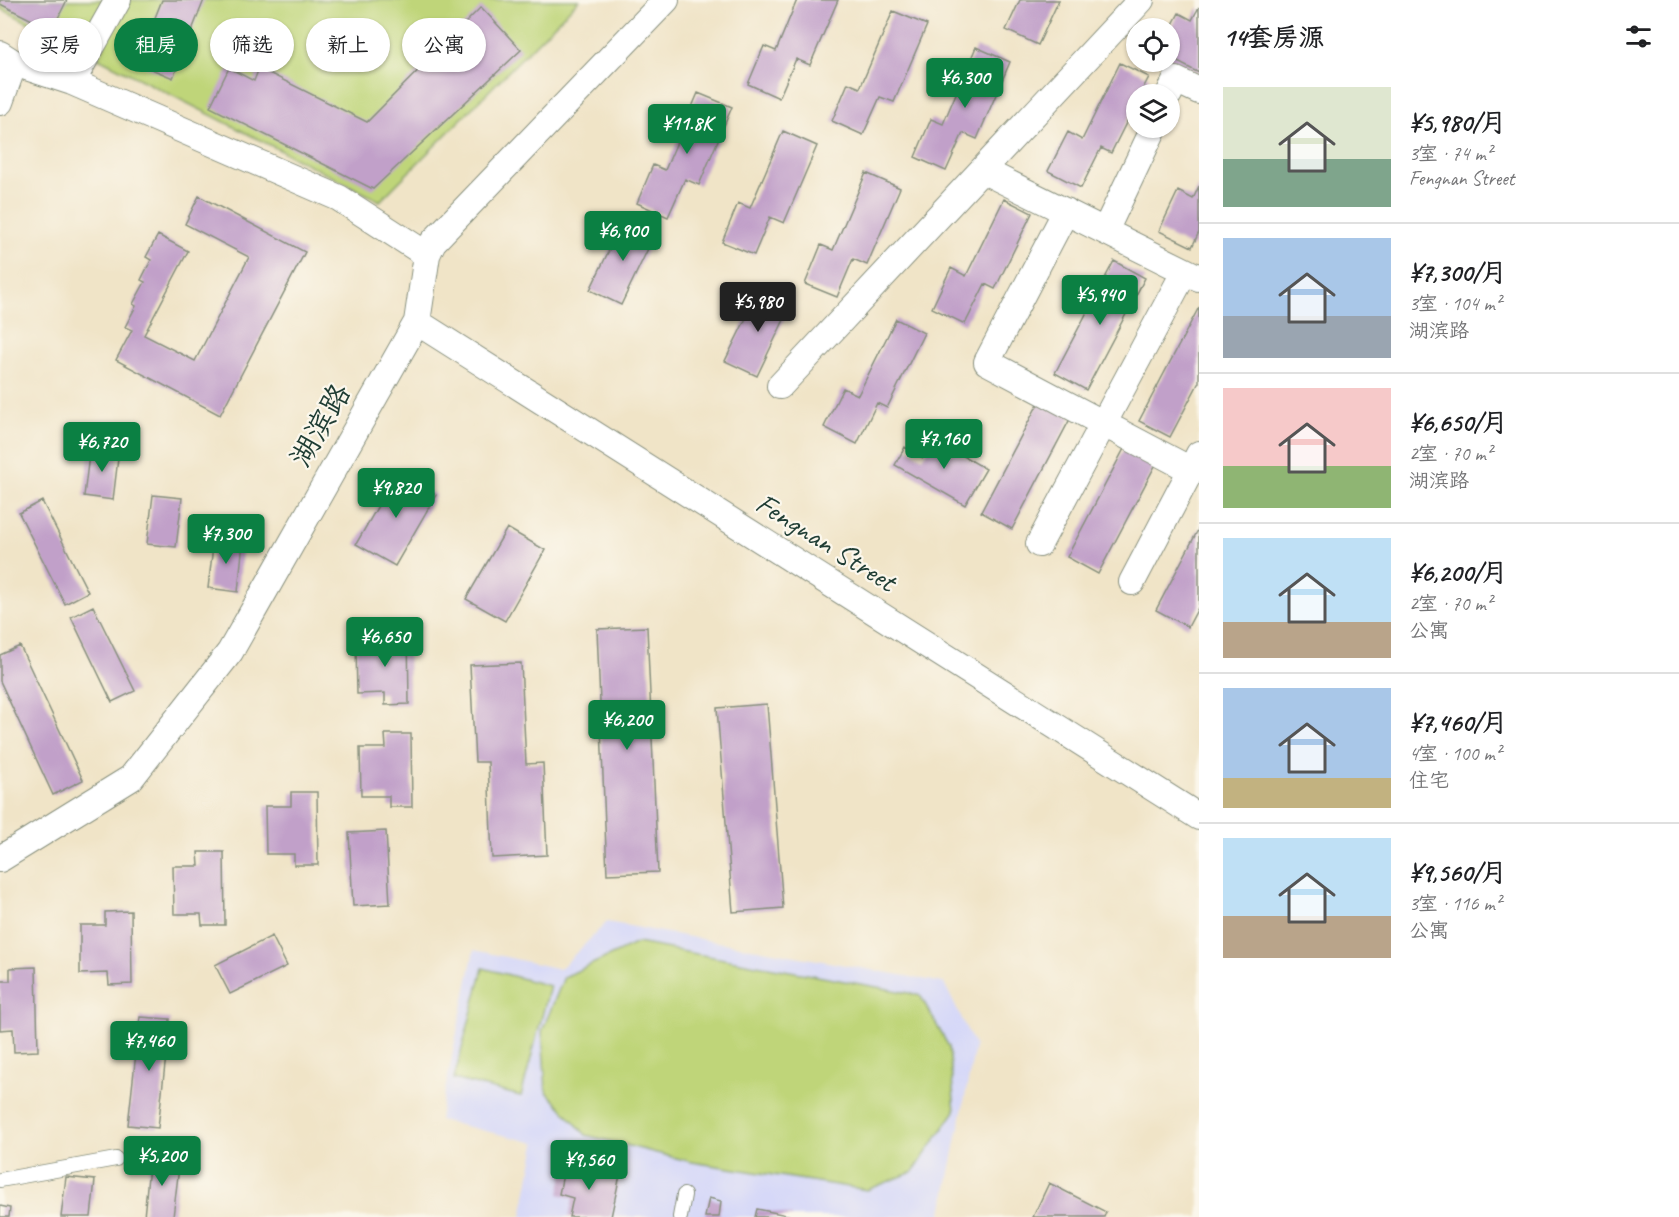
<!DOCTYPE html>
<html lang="zh">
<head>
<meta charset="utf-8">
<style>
  :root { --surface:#fff; --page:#f2f2f2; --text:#202124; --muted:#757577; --line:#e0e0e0; --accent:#0b8043 }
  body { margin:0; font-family:Caveat,"LXGW WenKai TC",sans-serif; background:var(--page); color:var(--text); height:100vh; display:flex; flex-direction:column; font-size:22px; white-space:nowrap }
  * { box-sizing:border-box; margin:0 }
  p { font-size:20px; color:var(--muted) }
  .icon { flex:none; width:33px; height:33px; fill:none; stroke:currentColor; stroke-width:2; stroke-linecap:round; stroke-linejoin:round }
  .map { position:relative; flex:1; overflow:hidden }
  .sheet { display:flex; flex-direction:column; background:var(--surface); width:480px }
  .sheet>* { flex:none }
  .top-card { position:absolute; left:18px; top:18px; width:570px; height:54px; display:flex; gap:12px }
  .fabs { position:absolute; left:1126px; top:18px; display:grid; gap:12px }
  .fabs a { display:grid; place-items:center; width:54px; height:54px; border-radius:50%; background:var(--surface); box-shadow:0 2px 4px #0004; font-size:30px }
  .price { position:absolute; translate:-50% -51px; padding:0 14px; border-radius:6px; background:var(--accent); color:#fff; font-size:20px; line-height:39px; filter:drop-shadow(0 2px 3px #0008) }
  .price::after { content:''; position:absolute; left:50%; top:36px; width:18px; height:14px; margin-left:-9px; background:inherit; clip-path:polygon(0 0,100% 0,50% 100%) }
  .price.current { background:#222; color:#fff }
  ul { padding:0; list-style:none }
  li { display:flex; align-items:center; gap:18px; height:150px; padding:0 24px }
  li+li { border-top:2px solid var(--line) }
  li span { display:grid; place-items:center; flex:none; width:168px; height:120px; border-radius:0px; color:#555 }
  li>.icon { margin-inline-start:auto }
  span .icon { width:72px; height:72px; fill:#fffc; stroke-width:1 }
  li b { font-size:26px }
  h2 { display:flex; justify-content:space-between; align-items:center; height:72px; padding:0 24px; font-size:26px }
  .tag { padding:0 21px; border-radius:27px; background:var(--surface); box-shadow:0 2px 4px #0004; font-size:21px; line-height:54px }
  .tag.current { background:var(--accent); color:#fff }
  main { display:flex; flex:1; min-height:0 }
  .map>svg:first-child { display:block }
  .built { fill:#d6d8f8 }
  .green { fill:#bfd579; stroke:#6f8956; stroke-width:1.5 }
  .building { fill:#c1a0c9 }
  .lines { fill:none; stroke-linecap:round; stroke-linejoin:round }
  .lane-casing { stroke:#88907e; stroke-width:16 }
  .street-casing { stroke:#88907e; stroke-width:28 }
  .lane { stroke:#fff; stroke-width:14 }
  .street { stroke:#fff; stroke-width:26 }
  .labels { text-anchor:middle; stroke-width:4.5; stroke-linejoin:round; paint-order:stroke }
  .street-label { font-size:30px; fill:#1f3d34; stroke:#fbf7ec }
</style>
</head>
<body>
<main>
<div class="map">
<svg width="1199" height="1217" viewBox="0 0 1199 1217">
  <rect width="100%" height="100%" fill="#fbf7ec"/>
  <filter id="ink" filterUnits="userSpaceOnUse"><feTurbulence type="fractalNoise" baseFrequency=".0167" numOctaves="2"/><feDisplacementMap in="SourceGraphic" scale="12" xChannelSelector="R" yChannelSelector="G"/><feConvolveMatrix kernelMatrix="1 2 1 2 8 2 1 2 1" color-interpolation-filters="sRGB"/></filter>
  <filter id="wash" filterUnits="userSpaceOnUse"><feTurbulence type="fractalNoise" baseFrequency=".008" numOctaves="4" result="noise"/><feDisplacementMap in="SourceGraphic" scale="24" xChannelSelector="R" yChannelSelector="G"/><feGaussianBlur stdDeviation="1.35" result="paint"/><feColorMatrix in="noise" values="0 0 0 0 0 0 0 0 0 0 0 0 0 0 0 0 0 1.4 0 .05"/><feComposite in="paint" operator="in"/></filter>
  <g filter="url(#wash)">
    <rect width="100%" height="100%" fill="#f0e4c7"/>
    <!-- built -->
    <path class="built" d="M607,922l337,61 31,63 -34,171h-419l14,-74 -97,-23 35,-170 86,19z"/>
    <!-- green -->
    <path class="green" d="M0,0h579l-199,201 -380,-193z
      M637,943l283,52 29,52 6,64 -42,61 -46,18 -175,-28 -106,-27 -40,-44 -4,-60 22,-54z
      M483,968l67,18 -29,110 -67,-17z"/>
    <g id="blocks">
      <!-- building -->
      <path class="building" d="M0,0h67l-15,30 -52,-26z
        M162,0h42l-31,78 -36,-15z
        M797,0h41l-28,65 -14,-6 -17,39 -31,-14 16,-38 12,5z
        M1020,0h39l-21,45 -32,-15z
        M481,7l40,43 -148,139 -163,-82 19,-39 25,13 5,-13 108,54z
        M1199,7v66l-29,-15v-28l9,-17 13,7z
        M893,11l34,14 -33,77 -14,-5 -17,38 -31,-14 16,-38 12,5z
        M976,47l34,15 -33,77 -14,-6 -17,38 -31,-14 16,-38 12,5z
        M1120,63l29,14 -9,17h-3v7l-26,52 -10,-5 -20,40 -33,-17 20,-39 14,8z
        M698,93l34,14 -33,78 -14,-6 -17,38 -31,-14 16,-38 12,5z
        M783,131l34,15 -33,77 -14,-6 -16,38 -32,-13 16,-39 12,5z
        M866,173l34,15 -33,77 -14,-6 -16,38 -32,-13 16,-39 12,5z
        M1199,186v46l-7,15 -33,-16 19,-40 15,8z
        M199,196l106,56 -85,163 -104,-55 16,-30 -7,-3 11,-21 -3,-2 12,-22 -4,-2 10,-20 -5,-3 12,-22 30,16 -44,84 51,26 54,-104 -64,-33z
        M1004,199l28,14 -37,76 -10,-5 -20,40 -33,-16 19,-40 15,8z
        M624,219l31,15 -34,71 -31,-15z
        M1114,261l31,17 -59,112 -31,-17z
        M760,290l31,15 -34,71 -32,-15z
        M1199,307v75l-29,55 -31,-16z
        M896,319l28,14 -37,75 -10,-5 -20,41 -33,-17 19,-39 15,7z
        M1040,400l31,17 -59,112 -31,-17z
        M934,439l52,30 -21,36 -70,-40 10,-18 18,11z
        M1126,445l31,17 -59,112 -31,-17z
        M90,447l29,3 -6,50 -29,-4z
        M397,473l39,22 -41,71 -39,-22z
        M153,495l29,3 -6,49 -29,-3z
        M42,501l46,91 -23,12 -46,-91z
        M507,528l38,22 -40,71 -39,-22z
        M1199,528v78l-11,21 -32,-17z
        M214,539l29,3 -5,50 -30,-4z
        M93,606l42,85 -23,11 -41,-85z
        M647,627l11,245 -51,2 -10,-245z
        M408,631l1,73 -24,1v-12l-28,1 -1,-48 26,-1v-13z
        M20,646l63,134 -30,15 -53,-114v-26z
        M521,663l5,101 17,-1 4,92 -55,3 -4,-96h-13l-5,-97z
        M767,704l16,204 -50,4 -16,-204z
        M385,734h26l1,73h-23v-11h-28l-1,-48h26z
        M291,792h26l1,73h-24v-11h-28l-1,-48h26z
        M386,831l4,73 -37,2 -4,-73z
        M198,852h26l1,73h-23l-1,-11h-27l-1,-48h26z
        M131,911l1,73 -23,1 -1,-12 -28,1v-49h25v-13z
        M272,936l15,30 -57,28 -15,-29z
        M36,967l2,84 -24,1 -1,-23 -13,1v-49h10v-13z
        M140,1017l30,2 -12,109 -30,-3z
        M150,1156l30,3 -7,58h-29z
        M565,1164l55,11 -9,42h-42l4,-19 -14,-4z
        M66,1177l29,3 -4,37h-30z
        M1049,1183l57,29 -2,5h-71z
        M709,1198l12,3 -2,16h-14z
        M0,1206l10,2 -1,9h-9z
        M757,1209l35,7v1h-37z"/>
    </g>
  </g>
  <g filter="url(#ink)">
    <use href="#blocks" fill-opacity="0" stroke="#88907e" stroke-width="1.5"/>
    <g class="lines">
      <!-- lane casing -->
      <g class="lane-casing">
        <path id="lane" d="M0,1180l116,-21
          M680,1217l4,-22"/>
      </g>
      <!-- street casing -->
      <g class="street-casing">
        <path id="street" d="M0,54l14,9 58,19 267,116 88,57
          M72,82l46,-82
          M1169,94l7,-14 23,11
          M0,102l14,-39
          M982,170l217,108
          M1066,211l-79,151 204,108 8,-16
          M1105,231l49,-103
          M417,322l782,495
          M780,386l361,-386
          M1039,544l146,-273
          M1132,582l59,-112
          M0,859l131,-81 99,-126 187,-330 10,-67 6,-13 233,-242"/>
      </g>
      <!-- lane -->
      <use href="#lane" class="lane"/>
      <!-- street -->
      <use href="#street" class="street"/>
    </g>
  </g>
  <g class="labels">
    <!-- street labels -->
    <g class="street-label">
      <text transform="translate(320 425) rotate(-60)" y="10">湖滨路</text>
      <text transform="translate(826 542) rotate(32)" y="10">Fengnan Street</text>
    </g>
  </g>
</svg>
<div class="fabs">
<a><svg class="icon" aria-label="locate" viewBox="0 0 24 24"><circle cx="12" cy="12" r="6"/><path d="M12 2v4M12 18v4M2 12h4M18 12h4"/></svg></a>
<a><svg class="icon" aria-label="layers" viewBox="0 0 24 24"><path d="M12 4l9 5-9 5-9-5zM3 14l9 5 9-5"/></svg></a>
</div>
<b class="price" style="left:965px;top:109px">¥6,300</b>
<b class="price" style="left:687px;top:155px">¥11.8K</b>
<b class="price" style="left:623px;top:262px">¥6,900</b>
<b class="price" style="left:1100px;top:326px">¥5,940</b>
<b class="price current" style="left:758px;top:333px">¥5,980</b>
<b class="price" style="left:944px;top:470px">¥7,160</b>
<b class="price" style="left:102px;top:473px">¥6,720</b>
<b class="price" style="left:396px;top:519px">¥9,820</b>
<b class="price" style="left:226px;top:565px">¥7,300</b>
<b class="price" style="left:385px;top:668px">¥6,650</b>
<b class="price" style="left:627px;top:751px">¥6,200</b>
<b class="price" style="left:149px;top:1072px">¥7,460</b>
<b class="price" style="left:162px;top:1187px">¥5,200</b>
<b class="price" style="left:589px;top:1191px">¥9,560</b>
<div class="top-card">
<a class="tag">买房</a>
<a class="tag current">租房</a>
<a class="tag">筛选</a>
<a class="tag">新上</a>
<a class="tag">公寓</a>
</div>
</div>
<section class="sheet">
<h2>14套房源<svg class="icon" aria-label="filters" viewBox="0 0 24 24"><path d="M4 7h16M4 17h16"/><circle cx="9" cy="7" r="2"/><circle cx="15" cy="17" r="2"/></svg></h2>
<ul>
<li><span style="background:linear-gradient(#dfe7d0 60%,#7fa58c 0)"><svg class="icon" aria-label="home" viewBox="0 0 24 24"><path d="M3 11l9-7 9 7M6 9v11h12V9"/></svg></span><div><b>¥5,980/月</b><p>3室 · 74 m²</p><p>Fengnan Street</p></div></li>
<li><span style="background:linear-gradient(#a9c7e8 65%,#9aa5b1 0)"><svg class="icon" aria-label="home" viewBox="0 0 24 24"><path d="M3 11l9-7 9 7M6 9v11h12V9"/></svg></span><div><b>¥7,300/月</b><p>3室 · 104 m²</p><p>湖滨路</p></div></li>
<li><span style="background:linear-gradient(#f6c9c9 65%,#8fb573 0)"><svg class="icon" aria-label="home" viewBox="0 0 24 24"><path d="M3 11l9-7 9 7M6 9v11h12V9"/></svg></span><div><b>¥6,650/月</b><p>2室 · 70 m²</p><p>湖滨路</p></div></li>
<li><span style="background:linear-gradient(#bfe0f5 70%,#b9a48a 0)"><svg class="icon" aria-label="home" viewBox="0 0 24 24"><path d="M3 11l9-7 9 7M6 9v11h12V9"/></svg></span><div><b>¥6,200/月</b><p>2室 · 70 m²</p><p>公寓</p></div></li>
<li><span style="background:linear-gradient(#a9c7e8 75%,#c2b280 0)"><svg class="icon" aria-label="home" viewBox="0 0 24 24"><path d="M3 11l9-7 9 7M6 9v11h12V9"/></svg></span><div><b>¥7,460/月</b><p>4室 · 100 m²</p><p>住宅</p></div></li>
<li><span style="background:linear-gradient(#bfe0f5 65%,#b9a48a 0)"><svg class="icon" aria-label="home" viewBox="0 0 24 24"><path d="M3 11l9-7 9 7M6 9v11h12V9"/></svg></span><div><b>¥9,560/月</b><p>3室 · 116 m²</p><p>公寓</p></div></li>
</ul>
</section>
</main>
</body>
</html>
